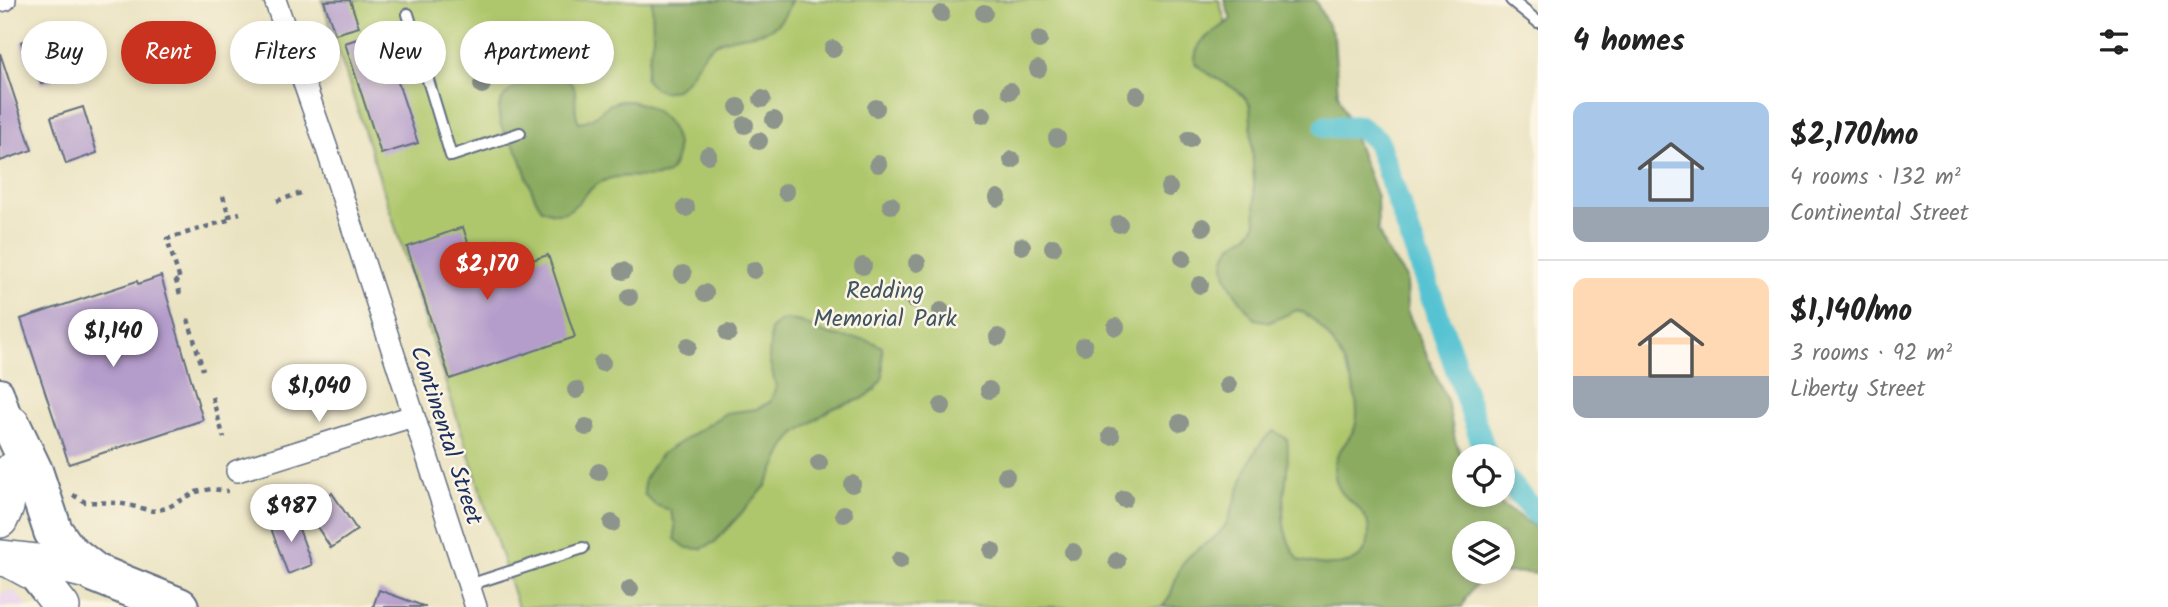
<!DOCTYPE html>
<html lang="en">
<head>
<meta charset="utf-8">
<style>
  :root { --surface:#fff; --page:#f6f6f6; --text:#222; --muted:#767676; --line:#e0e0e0; --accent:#c8321e }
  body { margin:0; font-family:Kalam,sans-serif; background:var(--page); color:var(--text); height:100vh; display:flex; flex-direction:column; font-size:26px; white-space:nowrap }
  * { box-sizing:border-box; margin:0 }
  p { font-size:23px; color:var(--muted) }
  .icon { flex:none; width:38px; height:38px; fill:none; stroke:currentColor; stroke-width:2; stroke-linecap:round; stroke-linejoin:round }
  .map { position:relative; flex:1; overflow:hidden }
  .side { display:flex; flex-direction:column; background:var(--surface); width:630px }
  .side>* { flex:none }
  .top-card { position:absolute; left:21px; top:21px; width:665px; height:63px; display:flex; gap:14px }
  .controls { position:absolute; left:1452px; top:444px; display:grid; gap:14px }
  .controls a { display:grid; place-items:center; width:63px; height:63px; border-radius:50%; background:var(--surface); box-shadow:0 4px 10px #0003; font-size:35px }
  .price { position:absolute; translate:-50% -60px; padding:0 16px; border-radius:24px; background:#fff; color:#222; font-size:23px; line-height:46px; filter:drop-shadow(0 2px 4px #0008) }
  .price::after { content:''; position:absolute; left:50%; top:42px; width:21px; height:16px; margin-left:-10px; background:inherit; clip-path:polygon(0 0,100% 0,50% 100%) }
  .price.current { background:var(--accent); color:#fff }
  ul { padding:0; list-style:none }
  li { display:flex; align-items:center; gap:21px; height:175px; padding:0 35px }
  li+li { border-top:2px solid var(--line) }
  li span { display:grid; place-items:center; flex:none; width:196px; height:140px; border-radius:14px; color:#555 }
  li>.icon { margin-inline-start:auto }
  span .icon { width:84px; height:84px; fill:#fffc; stroke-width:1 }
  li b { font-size:30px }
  h2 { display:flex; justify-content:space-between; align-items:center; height:84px; padding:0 35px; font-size:30px }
  .pill { padding:0 24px; border-radius:32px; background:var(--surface); box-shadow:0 4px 10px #0003; font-size:24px; line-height:63px }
  .pill.current { background:var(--accent); color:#fff }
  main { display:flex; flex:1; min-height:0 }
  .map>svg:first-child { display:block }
  .built { fill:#e9d2ed }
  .green { fill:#afc76c; stroke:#657b65; stroke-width:2 }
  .forest { fill:#8bac60; stroke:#536e5f; stroke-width:2; fill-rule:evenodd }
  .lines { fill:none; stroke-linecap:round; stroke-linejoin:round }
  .canal { stroke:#57c3d2; stroke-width:23 }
  .building { fill:#b49ccb }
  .service-casing { stroke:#636e80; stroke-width:14 }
  .minor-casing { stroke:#636e80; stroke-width:24 }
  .tertiary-casing { stroke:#636e80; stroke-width:30 }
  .trunk-casing { stroke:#636e80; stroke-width:38 }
  .motorway-casing { stroke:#636e80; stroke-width:42 }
  .path { stroke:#636e80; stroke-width:4.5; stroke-dasharray:5 5; stroke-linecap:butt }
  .service { stroke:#fff; stroke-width:10 }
  .minor { stroke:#fff; stroke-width:21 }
  .tertiary { stroke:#fff; stroke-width:26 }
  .trunk { stroke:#fff; stroke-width:35 }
  .motorway { stroke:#fff; stroke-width:38 }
  .tree { fill:#8c948c }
  .labels { text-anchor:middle; stroke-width:5; stroke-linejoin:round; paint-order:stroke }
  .park-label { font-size:24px; fill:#405562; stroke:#fcf5e5 }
  .street-label { font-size:24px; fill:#1b2f5e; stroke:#fcf5e5 }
</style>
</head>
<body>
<main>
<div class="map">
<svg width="1538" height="607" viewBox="0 0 1538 607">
  <rect width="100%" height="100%" fill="#fcf5e5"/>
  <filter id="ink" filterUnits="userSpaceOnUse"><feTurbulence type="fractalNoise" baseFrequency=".0143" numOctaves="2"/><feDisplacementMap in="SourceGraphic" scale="14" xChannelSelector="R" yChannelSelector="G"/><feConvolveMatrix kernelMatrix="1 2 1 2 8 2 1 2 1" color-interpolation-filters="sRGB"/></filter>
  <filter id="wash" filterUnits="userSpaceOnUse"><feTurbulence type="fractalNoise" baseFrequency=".00686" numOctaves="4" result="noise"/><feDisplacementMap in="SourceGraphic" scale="28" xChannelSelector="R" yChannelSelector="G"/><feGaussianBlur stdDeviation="1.57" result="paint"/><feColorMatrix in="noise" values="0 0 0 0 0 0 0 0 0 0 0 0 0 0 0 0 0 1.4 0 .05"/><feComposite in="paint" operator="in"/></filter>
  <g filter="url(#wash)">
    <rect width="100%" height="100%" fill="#e9e2c0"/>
    <!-- built -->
    <path class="built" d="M13,590l12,13 1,4h-26v-13z"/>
    <!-- green -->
    <path class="green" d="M322,0h897l75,259 155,312 -107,36h-824z"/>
    <!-- forest -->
    <path class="forest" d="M652,0h139c-14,45 -43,28 -74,43 -21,10 -22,39 -44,47 -11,4 -21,-2 -28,-11l8,-42z
      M1224,0h91l19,37 4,57 39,103 1,33 8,20 20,28 1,33 40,89 8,40 10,26v29h22l51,34v45c-36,-3 -61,-5 -76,33h-300c12,-11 12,-31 21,-44 12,-17 35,-22 44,-41 14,-30 18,-71 47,-91l13,8c6,45 -19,79 12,121 23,6 61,12 69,-18 1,-6 2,-14 -1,-21 -9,-23 -30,-17 -33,-52 -1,-16 16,-28 21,-42 11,-34 -25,-106 -58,-117l-27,12 -15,-3c-15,-18 -45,-51 -23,-73 11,-11 14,-5 24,-22l-6,-119c-13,-22 -37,-23 -55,-42 0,-28 19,-27 36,-44zM1465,534h38v38h-38z
      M560,77c26,8 9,28 19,45 18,0 23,-19 42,-21 38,-2 73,38 47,73 -19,7 -41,-2 -60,5 -32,11 -30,46 -66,30 -11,-14 -16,-38 -23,-55 -5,-11 -16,-19 -19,-32 -9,-35 35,-45 60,-45z
      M783,320c27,1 20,5 41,13 22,9 36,0 58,14l1,30 -8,13 -13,9 -29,9 -37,25 -10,12 -20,41 -51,56 -14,7 -14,-1 -12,-9v-15l-5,-14 -15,-5 -11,-11v-14l16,-25 66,-42 31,-4 13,-7 6,-15 -7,-28 2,-31z"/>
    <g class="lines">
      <!-- canal -->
      <path class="canal" d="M1326,127h33l18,13 110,317
        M1503,477l35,38"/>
    </g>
    <g id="blocks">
      <!-- building -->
      <path class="building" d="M350,0l9,27 -24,7 -11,-33z
        M53,27l5,7 9,-2 12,40 -38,12 -8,-26 -6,3 -6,-19 21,-7 -2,-4z
        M381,31l37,112 -37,11 -36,-111z
        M0,53l32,97 -32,11z
        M83,107l14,46 -31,11 -15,-47z
        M463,227l7,22 27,-9 9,28 42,-13 27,82 -125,42 -43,-132z
        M161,276l42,144 -134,44 -48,-145 116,-38 1,3z
        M332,493l25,37 -26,18 -25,-38z
        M294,515l18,50 -24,9 -19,-51z
        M379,590l47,17h-53z"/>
    </g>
  </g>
  <g filter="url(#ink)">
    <use href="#blocks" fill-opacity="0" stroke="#636e80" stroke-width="2"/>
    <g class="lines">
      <!-- service casing -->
      <g class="service-casing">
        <path id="service" d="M1511,0l27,22
          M408,14l43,142 69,-23
          M469,585l114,-37"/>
      </g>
      <!-- minor casing -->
      <g class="minor-casing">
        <path id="minor" d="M275,0l51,146 150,461
          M0,1l5,-1
          M237,471l176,-55"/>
      </g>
      <!-- tertiary casing -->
      <g class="tertiary-casing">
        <path id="tertiary" d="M0,392l11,33"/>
      </g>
      <!-- trunk casing -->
      <g class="trunk-casing">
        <path id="trunk" d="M0,520l6,-13 5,-36
          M0,558l63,7 32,8
          M12,561l24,13 26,33"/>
      </g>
      <!-- motorway casing -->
      <g class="motorway-casing">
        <path id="motorway" d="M11,425l22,46 20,60 14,20 28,22 84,34"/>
      </g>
      <!-- path -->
      <path class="path" d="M223,196l6,20
        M277,201l24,-8
        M180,294l-4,-13 4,-1 -13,-41 64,-20 -2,-3 11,-3
        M188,319l15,51
        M212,397l12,41
        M73,495l12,7 34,1 34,8 14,-3 29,-16 15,-3 17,2"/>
      <!-- service -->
      <use href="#service" class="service"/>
      <!-- minor -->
      <use href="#minor" class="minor"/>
      <!-- tertiary -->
      <use href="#tertiary" class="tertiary"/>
      <!-- trunk -->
      <use href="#trunk" class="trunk"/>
      <!-- motorway -->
      <use href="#motorway" class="motorway"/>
    </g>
    <!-- trees -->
    <g class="tree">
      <circle cx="984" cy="13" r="9"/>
      <circle cx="941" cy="14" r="9"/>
      <circle cx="547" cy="36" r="9"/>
      <circle cx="1039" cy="40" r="9"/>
      <circle cx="833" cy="49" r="9"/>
      <circle cx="1038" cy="69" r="9"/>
      <circle cx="482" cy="85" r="9"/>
      <circle cx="1010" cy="91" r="9"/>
      <circle cx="1137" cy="95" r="9"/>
      <circle cx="762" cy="99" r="9"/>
      <circle cx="738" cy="107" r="9"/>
      <circle cx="876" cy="108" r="9"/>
      <circle cx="983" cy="115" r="9"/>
      <circle cx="774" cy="120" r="9"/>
      <circle cx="745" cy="125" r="9"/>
      <circle cx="1057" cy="138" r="9"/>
      <circle cx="1190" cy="139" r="9"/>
      <circle cx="759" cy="141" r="9"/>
      <circle cx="708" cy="155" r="9"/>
      <circle cx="1012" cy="160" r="9"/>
      <circle cx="878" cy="164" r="9"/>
      <circle cx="1169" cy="188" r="9"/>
      <circle cx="786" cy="192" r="9"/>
      <circle cx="998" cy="198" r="9"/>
      <circle cx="891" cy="205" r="9"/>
      <circle cx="686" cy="208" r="9"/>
      <circle cx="1119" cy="224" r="9"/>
      <circle cx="1203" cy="227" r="9"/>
      <circle cx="1022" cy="246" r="9"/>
      <circle cx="1053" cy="247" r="9"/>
      <circle cx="1183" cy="258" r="9"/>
      <circle cx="917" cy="263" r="9"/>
      <circle cx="863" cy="266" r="9"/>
      <circle cx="754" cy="270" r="9"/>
      <circle cx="623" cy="271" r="9"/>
      <circle cx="683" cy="274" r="9"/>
      <circle cx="1200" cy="285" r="9"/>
      <circle cx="705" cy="293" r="9"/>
      <circle cx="629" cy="297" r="9"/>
      <circle cx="914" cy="300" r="9"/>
      <circle cx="941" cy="311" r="9"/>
      <circle cx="1116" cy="327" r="9"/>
      <circle cx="728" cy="333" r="9"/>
      <circle cx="998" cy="337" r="9"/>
      <circle cx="688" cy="346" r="9"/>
      <circle cx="1084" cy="346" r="9"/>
      <circle cx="602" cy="363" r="9"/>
      <circle cx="1228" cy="385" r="9"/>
      <circle cx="576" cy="390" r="9"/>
      <circle cx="989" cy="390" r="9"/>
      <circle cx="942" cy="406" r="9"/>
      <circle cx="1180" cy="423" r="9"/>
      <circle cx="586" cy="427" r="9"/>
      <circle cx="1111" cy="436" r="9"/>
      <circle cx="819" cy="463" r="9"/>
      <circle cx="599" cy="472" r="9"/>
      <circle cx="1006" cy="476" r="9"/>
      <circle cx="852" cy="484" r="9"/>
      <circle cx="1124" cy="499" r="9"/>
      <circle cx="844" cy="514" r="9"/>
      <circle cx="612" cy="523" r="9"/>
      <circle cx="992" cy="551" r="9"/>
      <circle cx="1073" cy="552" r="9"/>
      <circle cx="900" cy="560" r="9"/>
      <circle cx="1117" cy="561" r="9"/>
      <circle cx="630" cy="589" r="9"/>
    </g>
  </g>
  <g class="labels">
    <!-- park labels -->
    <g class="park-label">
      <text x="885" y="298">Redding<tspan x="885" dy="28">Memorial Park</tspan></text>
    </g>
    <!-- street labels -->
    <g class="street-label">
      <text transform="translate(447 435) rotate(72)" y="8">Continental Street</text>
    </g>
  </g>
</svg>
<div class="controls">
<a><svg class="icon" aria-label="locate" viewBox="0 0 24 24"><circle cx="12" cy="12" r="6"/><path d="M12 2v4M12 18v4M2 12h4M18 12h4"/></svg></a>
<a><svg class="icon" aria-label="layers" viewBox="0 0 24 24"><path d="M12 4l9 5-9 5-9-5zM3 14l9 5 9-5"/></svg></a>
</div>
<b class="price current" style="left:487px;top:302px">$2,170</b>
<b class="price" style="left:113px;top:369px">$1,140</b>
<b class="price" style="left:319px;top:424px">$1,040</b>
<b class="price" style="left:291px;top:544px">$987</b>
<div class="top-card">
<a class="pill">Buy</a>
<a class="pill current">Rent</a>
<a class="pill">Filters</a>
<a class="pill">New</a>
<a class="pill">Apartment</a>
</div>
</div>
<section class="side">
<h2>4 homes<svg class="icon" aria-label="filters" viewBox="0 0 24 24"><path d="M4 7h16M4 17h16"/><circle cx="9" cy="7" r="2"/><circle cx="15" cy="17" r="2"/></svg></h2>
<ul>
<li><span style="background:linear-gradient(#a9c7e8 75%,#9aa5b1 0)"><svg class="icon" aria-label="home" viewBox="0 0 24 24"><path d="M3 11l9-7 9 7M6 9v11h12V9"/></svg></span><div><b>$2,170/mo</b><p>4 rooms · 132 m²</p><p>Continental Street</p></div></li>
<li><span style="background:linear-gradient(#ffd9b3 70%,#9aa5b1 0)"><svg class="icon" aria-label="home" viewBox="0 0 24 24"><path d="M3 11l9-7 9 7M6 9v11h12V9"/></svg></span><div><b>$1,140/mo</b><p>3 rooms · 92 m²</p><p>Liberty Street</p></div></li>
</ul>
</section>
</main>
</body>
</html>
